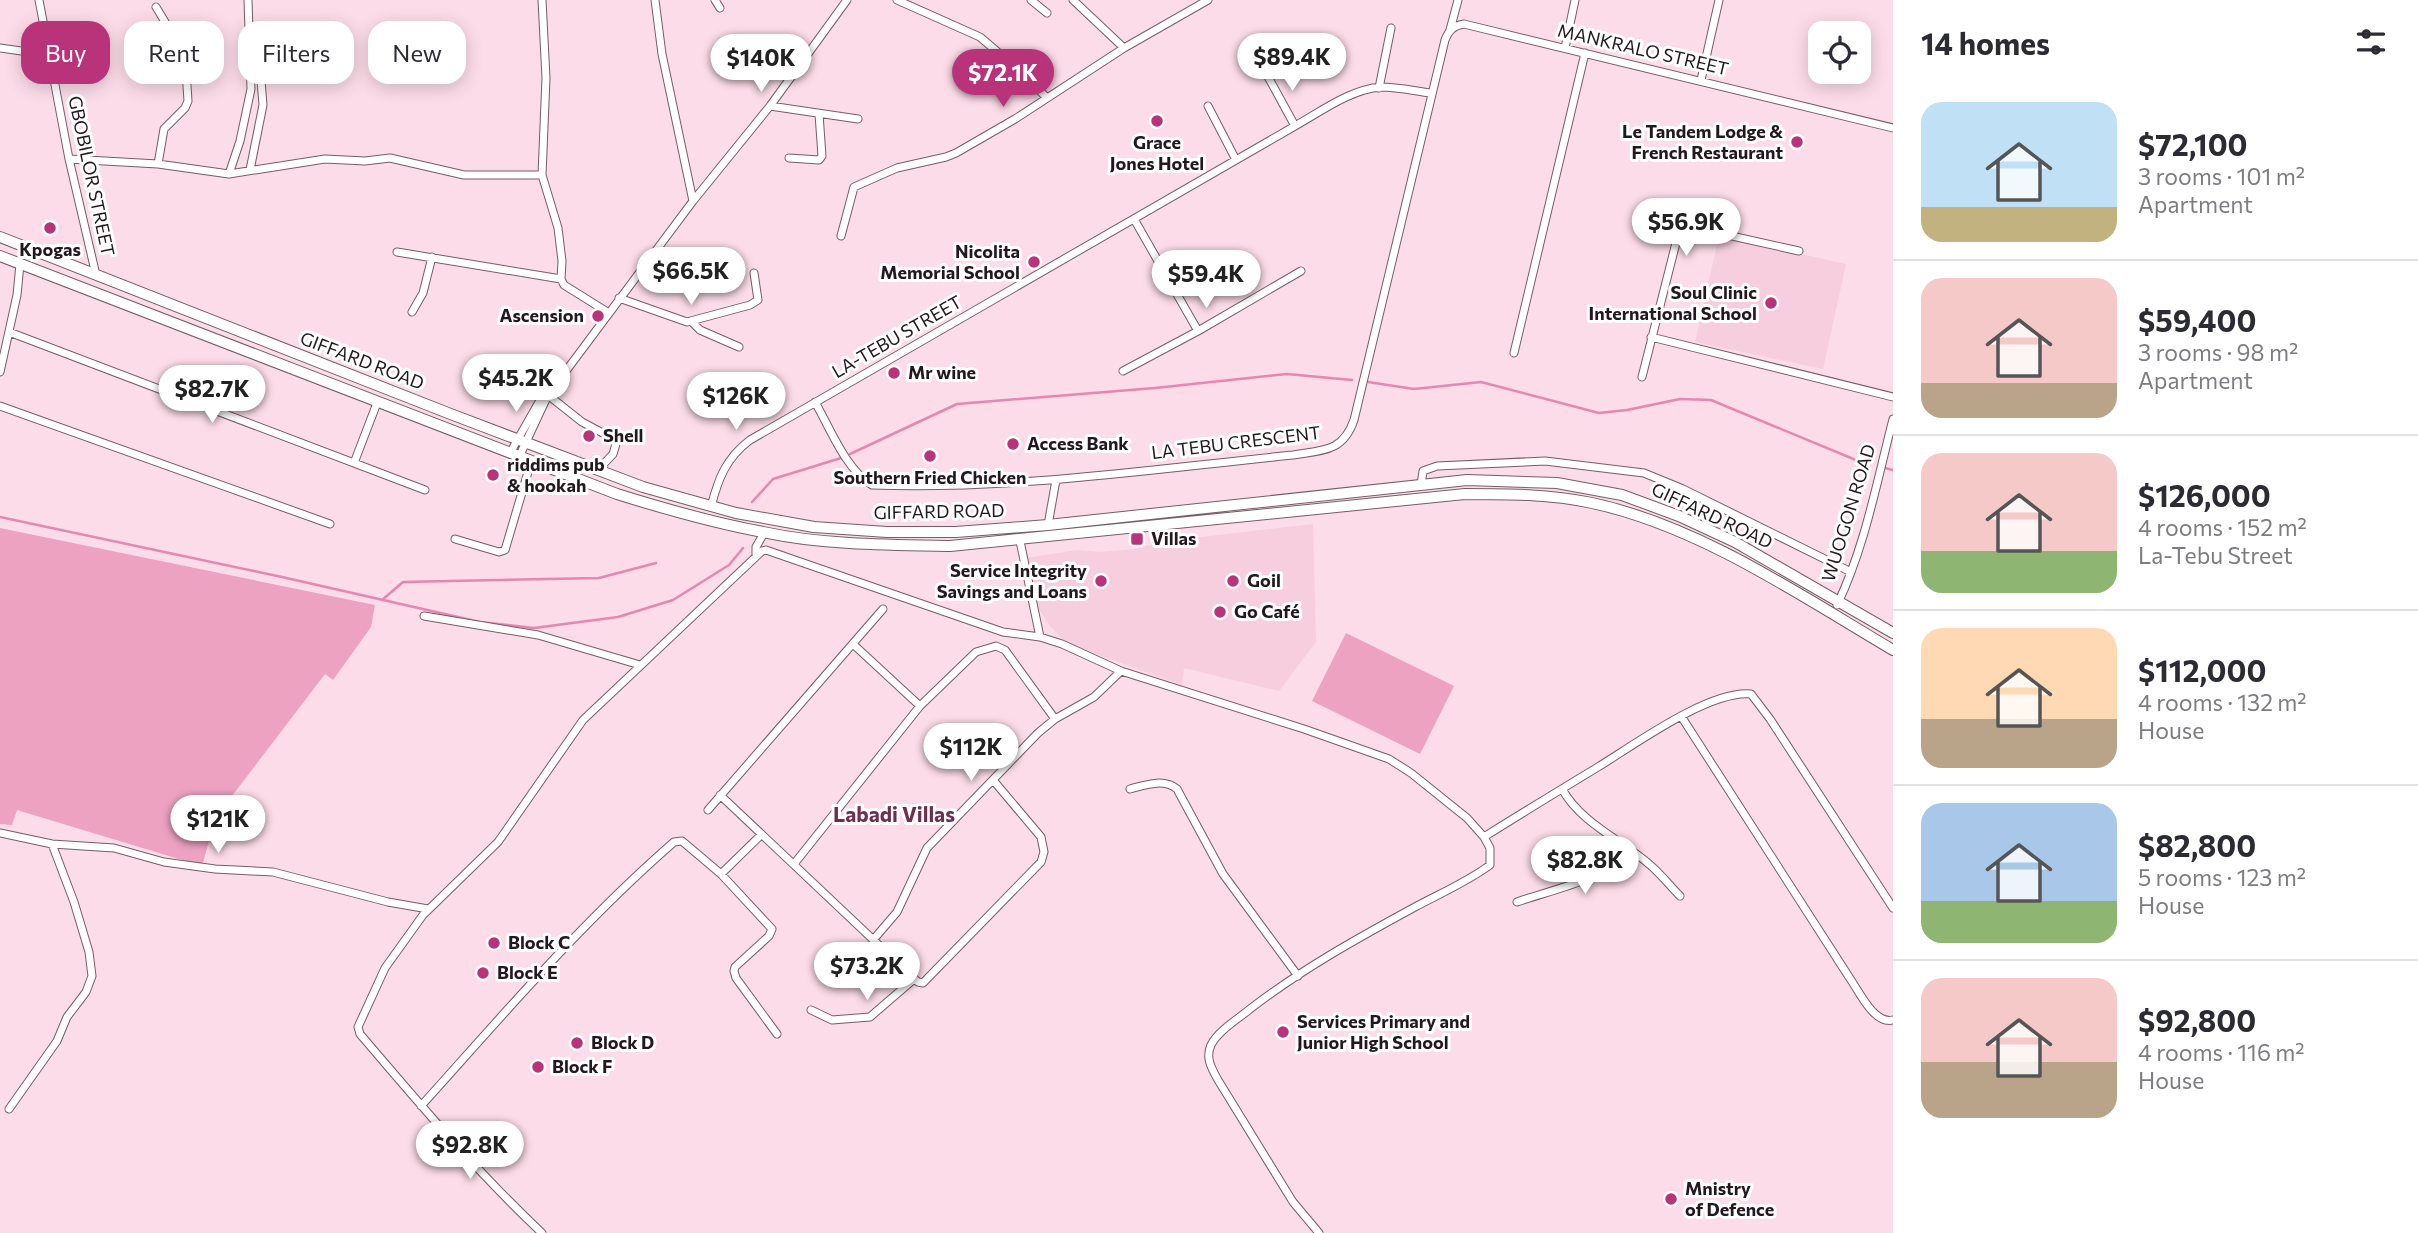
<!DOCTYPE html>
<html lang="en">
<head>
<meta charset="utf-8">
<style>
  :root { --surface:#fff; --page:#f7f7f7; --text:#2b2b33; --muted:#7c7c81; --line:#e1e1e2; --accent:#b83379 }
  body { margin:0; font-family:Commissioner,sans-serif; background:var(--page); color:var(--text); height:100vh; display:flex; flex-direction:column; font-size:26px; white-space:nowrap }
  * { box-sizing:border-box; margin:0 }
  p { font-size:23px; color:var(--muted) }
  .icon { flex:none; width:38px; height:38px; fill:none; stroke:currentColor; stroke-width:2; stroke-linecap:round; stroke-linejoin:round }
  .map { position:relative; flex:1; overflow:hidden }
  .details { display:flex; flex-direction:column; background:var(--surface); width:525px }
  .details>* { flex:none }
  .guide { position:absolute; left:21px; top:21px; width:665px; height:63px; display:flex; gap:14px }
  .buttons { position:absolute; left:1808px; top:21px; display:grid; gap:14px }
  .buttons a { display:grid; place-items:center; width:63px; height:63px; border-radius:14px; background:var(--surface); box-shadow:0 4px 18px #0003; font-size:35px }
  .price { position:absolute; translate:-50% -60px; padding:0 16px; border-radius:24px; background:#fff; color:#222; font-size:23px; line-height:46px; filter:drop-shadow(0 2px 4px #0008) }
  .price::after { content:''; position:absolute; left:50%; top:42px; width:21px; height:16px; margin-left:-10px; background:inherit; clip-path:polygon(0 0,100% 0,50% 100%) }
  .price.selected { background:var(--accent); color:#fff }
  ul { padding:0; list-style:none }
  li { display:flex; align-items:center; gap:21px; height:175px; padding:0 28px }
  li+li { border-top:2px solid var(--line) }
  li span { display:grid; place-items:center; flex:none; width:196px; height:140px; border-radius:21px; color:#555 }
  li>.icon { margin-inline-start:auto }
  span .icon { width:84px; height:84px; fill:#fffc; stroke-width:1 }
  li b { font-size:30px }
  h2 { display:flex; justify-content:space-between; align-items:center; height:84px; padding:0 28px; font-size:30px }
  .pill { padding:0 24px; border-radius:21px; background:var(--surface); box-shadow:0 4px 18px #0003; font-size:24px; line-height:63px }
  .pill.selected { background:var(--accent); color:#fff }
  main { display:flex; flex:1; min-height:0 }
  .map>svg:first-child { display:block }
  .built { fill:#f6cede }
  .green { fill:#eea2c2 }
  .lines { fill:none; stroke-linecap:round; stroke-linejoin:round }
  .stream { stroke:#e687b1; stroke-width:2.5 }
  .minor-casing { stroke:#775c67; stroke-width:9 }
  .primary-casing { stroke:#775c67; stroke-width:12 }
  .minor { stroke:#fff; stroke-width:7 }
  .primary { stroke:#fff; stroke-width:10 }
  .poi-dot { fill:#b83379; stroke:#fff; stroke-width:2.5 }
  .labels { text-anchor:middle; stroke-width:6; stroke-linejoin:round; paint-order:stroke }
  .street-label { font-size:18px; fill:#23181d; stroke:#fff }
  .poi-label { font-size:18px; font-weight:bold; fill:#23181d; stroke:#fff; text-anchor:start }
  .quarter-label { font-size:21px; font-weight:bold; fill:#6f2e4d; stroke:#fff }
</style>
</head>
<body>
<main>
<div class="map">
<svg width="1893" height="1233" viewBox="0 0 1893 1233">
  <rect width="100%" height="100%" fill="#fcdce8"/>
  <!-- built -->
  <path class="built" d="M1719,236l127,28 -23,105 -128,-27z
    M1313,524l3,118 -37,49 -95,-23 -2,17 -116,-42 -16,-17 -14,-21 -9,-47 50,-8 23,2 36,-3 30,-8z"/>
  <!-- green -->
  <path class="green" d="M0,528l375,77 -4,22 -38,53 -8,-6 -116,152 2,8 -9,32 -185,-56 -5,15 -12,-1z
    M1346,633l108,53 -34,68 -108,-53z"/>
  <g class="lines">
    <!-- stream -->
    <path class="stream" d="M1368,382l46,7 67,-7 118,31 28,-3 53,-11 31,1 157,65
      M850,454l107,-50 198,-16 132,-14 65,6
      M1885,468l8,2
      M752,502l21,-23 68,-21
      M0,517l282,60 198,45 54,6 84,-11 55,-17 56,-35 14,-17
      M382,600l21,-18 196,-4 57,-15"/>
    <!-- minor casing -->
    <g class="minor-casing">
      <path id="minor" d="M39,0l30,159 27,116
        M542,0l4,78 -4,97 16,53 4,33 -1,18 3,6 45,28
        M715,0l5,8
        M897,0l83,37 41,35 26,26
        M1031,0l16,13
        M1073,0l51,48
        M156,7l29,48 3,46 -3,7 -21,21 -6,35
        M1450,30l8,-30
        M0,48l50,7
        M1565,48l10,-48
        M1266,73l29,53
        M1701,80l18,-80
        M1379,88l12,-60
        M770,106l88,13
        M1208,106l28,54
        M789,158l30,2 3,-4 -3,-42
        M69,159l89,5 71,10 96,-15 40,2 25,-3 74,17h78
        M250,170l13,-65 -3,-37h-9
        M229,174l11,-33 11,-52 -3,-89
        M693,201l77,-95 77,-106
        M1134,219l64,112
        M841,236l13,-49 43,-19 49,-11 10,-4 59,-34 109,-71 84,-48
        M397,252l164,27
        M619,298l68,24 63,-17 8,-5 -4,-27
        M412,312l11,-19 9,-36
        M691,321l9,9 39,17
        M9,332l416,158
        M1651,337l242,60
        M1514,353l71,-300
        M1123,371l75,-40 103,-60
        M0,372l17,-77 3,-31
        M1642,377l37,-146 8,-5 112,25
        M548,395l34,27 30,16 4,6 -3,10 -15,16
        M815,402c15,26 31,68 57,83 141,5 281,-16 421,-30 30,-5 50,-3 61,-35l91,-380c4,-10 8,-14 19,-16l429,104
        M0,406l330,118
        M510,453l29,-51 9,-7 145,-194 -31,-147 -7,-54
        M519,457l29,-62
        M354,463l23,-60
        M1421,485l2,-14 14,-5 108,-5 99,12 39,16 168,83
        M711,507c7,-28 15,-49 39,-67l545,-314c25,-14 56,-37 86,-39 16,0 34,4 50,6
        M1048,525l8,-45
        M455,539l44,13 6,-2 26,-88
        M1020,541l20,96 22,7 59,27 183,58 85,30 22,14 56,45 17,19 6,11v17c-23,17 -49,28 -75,42 -57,31 -113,62 -165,102 -12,10 -32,22 -39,36 -6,13 1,24 7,35l75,122 26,31
        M756,556v-9l8,-14
        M1837,605c28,-58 40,-124 56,-186
        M424,616l114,19 102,30
        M854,645l66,61
        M1681,716l168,261c10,14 25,48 44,43
        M1130,789c15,-4 34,-11 47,0l46,85 75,102
        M1562,789c20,35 58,50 87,75 11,9 21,22 31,32
        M720,795l198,187 5,1 118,-121 3,-10 -3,-15 -48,-57
        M708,810l175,-201
        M0,833l52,11 62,4 50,14 51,7 58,3 115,30 40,7
        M1484,837c38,-24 76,-47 114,-70 36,-22 111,-77 153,-73l19,25 123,189
        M794,864l126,-158 56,-54 20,-6 9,4 50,69
        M721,874l51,55 -3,7 -34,31 -1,4 2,7 41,56
        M1517,902c40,-14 82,-20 112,-52
        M873,940l24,-28 30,-64 111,-115 17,-14 39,-22 27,-26
        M811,1010l21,10 38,-3 44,-38
        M421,1106c82,-91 161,-184 253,-264l8,-1 39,33 40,-39
        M9,1109l48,-68 10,-24 19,-25 6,-16 -3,-24 -15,-50 -22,-58
        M542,1233c-66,-62 -124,-131 -182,-199l-2,-7 27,-59 38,-53 75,-73 85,-122 179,-169 4,-1 237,82 37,5"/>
    </g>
    <!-- primary casing -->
    <g class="primary-casing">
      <path id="primary" d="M0,237l448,176 195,74 93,26 78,14 73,5h69l92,-7 419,-45 90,3 65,12 57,21 56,26 158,91
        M0,256l617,238c48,15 97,29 146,38 61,13 125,13 187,14l515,-52c43,0 85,0 127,9 107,23 208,92 301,147"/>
    </g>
    <!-- minor -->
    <use href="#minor" class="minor"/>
    <!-- primary -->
    <use href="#primary" class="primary"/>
  </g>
  <!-- markers -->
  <g class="poi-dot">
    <circle cx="1157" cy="121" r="7"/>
    <circle cx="1797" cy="142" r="7"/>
    <circle cx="50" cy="228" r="7"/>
    <circle cx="1034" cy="262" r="7"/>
    <circle cx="1771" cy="303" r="7"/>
    <circle cx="598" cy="316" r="7"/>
    <circle cx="894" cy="373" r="7"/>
    <circle cx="589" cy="436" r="7"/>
    <circle cx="1013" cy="444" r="7"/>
    <circle cx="930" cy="456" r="7"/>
    <circle cx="493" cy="475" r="7"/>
    <rect x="1130" y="532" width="14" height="14" rx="3.5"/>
    <circle cx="1101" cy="581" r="7"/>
    <circle cx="1233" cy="581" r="7"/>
    <circle cx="1220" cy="612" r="7"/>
    <circle cx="494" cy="943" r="7"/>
    <circle cx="483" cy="973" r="7"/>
    <circle cx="1283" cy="1032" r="7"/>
    <circle cx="577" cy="1043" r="7"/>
    <circle cx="538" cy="1067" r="7"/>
    <circle cx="1671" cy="1199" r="7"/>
  </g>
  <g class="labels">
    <!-- street labels -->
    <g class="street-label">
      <text transform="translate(1643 50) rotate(13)" y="6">MANKRALO STREET</text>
      <text transform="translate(91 176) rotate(78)" y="6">GBOBILOR STREET</text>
      <text transform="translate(897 337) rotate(-30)" y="6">LA-TEBU STREET</text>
      <text transform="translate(362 361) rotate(21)" y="6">GIFFARD ROAD</text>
      <text transform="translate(1236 443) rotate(-7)" y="6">LA TEBU CRESCENT</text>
      <text transform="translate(939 512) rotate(-1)" y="6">GIFFARD ROAD</text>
      <text transform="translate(1849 513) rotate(-73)" y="6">WUOGON ROAD</text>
      <text transform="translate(1712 516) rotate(25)" y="6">GIFFARD ROAD</text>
    </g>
    <!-- poi labels -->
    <g class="poi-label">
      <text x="1783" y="138" text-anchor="end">Le Tandem Lodge &amp;<tspan x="1783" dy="21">French Restaurant</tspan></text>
      <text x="1157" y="149" text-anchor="middle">Grace<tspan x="1157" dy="21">Jones Hotel</tspan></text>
      <text x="50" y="256" text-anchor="middle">Kpogas</text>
      <text x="1020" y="258" text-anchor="end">Nicolita<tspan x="1020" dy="21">Memorial School</tspan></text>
      <text x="1757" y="299" text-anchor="end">Soul Clinic<tspan x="1757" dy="21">International School</tspan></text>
      <text x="584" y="322" text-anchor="end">Ascension</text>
      <text x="908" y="379">Mr wine</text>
      <text x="603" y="442">Shell</text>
      <text x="1027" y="450">Access Bank</text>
      <text x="507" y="471">riddims pub<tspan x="507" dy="21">&amp; hookah</tspan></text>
      <text x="930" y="484" text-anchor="middle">Southern Fried Chicken</text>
      <text x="1151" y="545">Villas</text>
      <text x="1087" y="577" text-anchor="end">Service Integrity<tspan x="1087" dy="21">Savings and Loans</tspan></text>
      <text x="1247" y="587">Goil</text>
      <text x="1234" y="618">Go Café</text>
      <text x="508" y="949">Block C</text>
      <text x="497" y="979">Block E</text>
      <text x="1297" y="1028">Services Primary and<tspan x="1297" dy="21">Junior High School</tspan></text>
      <text x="591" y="1049">Block D</text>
      <text x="552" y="1073">Block F</text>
      <text x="1685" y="1195">Mnistry<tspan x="1685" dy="21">of Defence</tspan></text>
    </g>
    <!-- quarter labels -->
    <g class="quarter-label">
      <text x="894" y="822">Labadi Villas</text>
    </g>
  </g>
</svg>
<div class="buttons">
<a><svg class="icon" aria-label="locate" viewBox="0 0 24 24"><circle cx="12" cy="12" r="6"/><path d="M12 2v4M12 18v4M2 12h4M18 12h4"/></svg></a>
</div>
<b class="price" style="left:1292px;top:93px">$89.4K</b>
<b class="price" style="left:761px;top:94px">$140K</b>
<b class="price selected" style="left:1003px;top:109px">$72.1K</b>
<b class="price" style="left:1686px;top:258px">$56.9K</b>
<b class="price" style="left:691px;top:307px">$66.5K</b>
<b class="price" style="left:1206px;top:310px">$59.4K</b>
<b class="price" style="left:516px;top:414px">$45.2K</b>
<b class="price" style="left:212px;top:425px">$82.7K</b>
<b class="price" style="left:736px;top:432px">$126K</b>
<b class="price" style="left:971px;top:783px">$112K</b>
<b class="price" style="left:218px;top:855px">$121K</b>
<b class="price" style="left:1585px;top:896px">$82.8K</b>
<b class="price" style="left:867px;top:1002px">$73.2K</b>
<b class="price" style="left:470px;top:1181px">$92.8K</b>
<div class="guide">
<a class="pill selected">Buy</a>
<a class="pill">Rent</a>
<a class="pill">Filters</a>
<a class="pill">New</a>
</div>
</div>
<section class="details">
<h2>14 homes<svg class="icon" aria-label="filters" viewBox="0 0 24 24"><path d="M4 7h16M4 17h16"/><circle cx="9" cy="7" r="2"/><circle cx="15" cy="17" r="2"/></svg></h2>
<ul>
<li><span style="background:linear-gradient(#bfe0f5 75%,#c2b280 0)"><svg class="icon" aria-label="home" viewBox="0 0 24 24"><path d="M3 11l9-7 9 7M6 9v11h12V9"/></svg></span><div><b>$72,100</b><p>3 rooms · 101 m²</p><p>Apartment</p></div></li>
<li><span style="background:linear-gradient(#f6c9c9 75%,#b9a48a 0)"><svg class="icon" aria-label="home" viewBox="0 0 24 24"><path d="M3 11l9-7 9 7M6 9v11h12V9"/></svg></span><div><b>$59,400</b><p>3 rooms · 98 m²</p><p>Apartment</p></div></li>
<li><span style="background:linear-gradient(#f6c9c9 70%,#8fb573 0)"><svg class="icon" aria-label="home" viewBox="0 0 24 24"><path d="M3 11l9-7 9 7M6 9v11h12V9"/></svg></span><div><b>$126,000</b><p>4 rooms · 152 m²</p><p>La-Tebu Street</p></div></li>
<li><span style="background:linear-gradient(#ffd9b3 65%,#b9a48a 0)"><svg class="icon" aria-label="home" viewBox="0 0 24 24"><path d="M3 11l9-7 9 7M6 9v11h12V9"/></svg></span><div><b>$112,000</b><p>4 rooms · 132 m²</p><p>House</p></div></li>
<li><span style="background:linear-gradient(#a9c7e8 70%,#8fb573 0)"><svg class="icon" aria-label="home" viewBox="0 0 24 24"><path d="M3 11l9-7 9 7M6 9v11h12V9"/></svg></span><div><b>$82,800</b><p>5 rooms · 123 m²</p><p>House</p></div></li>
<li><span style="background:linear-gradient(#f6c9c9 60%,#b9a48a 0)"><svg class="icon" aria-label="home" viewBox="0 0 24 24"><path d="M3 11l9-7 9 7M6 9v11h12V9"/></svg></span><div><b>$92,800</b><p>4 rooms · 116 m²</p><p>House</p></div></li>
</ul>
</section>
</main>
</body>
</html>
